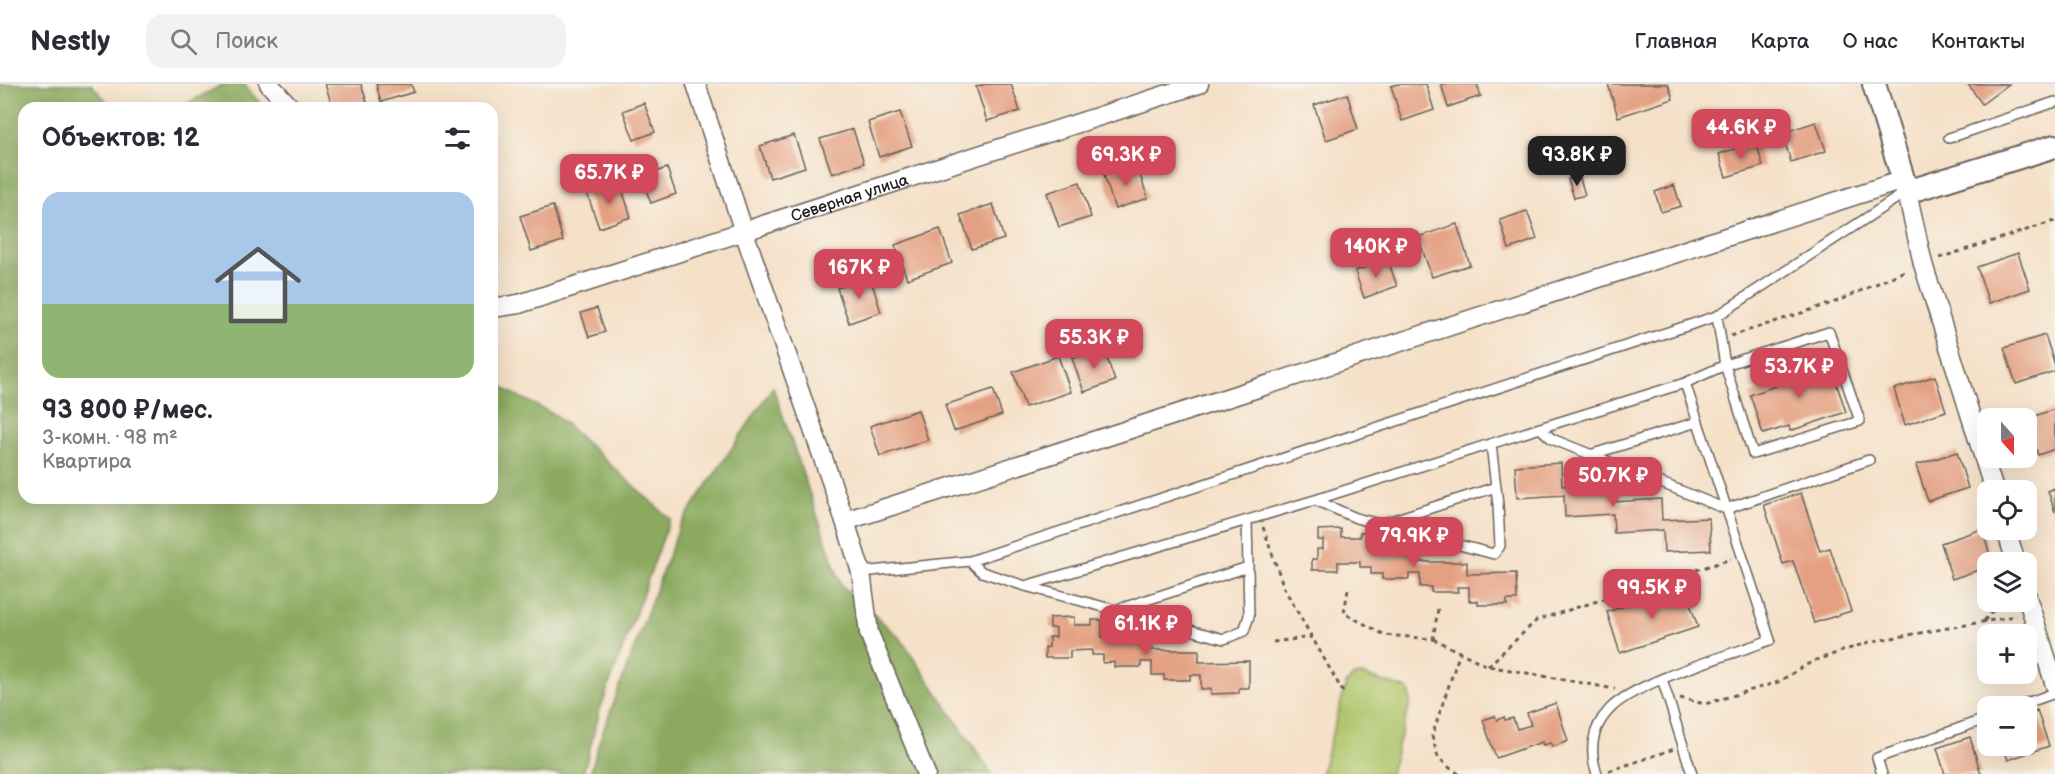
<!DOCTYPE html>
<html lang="ru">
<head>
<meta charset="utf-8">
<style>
  :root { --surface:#fff; --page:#f2f2f3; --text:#2b2b33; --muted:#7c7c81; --line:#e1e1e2; --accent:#d1495b }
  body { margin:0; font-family:"Balsamiq Sans",sans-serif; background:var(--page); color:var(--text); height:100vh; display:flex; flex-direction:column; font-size:22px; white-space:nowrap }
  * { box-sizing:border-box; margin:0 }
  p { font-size:20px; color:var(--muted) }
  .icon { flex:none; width:33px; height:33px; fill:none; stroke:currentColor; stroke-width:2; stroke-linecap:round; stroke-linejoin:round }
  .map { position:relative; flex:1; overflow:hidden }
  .drawer { position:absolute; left:18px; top:18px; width:480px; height:402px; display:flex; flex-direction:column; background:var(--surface); border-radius:18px; box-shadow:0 6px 24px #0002 }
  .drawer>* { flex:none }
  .needle { width:39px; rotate:159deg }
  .tools { position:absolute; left:1977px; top:324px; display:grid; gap:12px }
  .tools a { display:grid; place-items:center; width:60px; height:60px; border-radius:12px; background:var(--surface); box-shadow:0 6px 24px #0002; font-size:30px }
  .price { position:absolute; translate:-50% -51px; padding:0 14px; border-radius:12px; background:var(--accent); color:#fff; font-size:20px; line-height:39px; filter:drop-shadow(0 2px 3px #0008) }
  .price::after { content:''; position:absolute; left:50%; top:36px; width:18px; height:14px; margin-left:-9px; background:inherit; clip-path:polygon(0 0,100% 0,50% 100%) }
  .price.on { background:#222; color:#fff }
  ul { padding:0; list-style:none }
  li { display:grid; align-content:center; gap:12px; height:318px; padding:0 24px }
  li span { display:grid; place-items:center; height:186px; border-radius:18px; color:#555 }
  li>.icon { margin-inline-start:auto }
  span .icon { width:108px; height:108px; fill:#fffc; stroke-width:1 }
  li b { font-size:26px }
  h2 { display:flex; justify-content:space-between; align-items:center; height:72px; padding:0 24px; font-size:26px }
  header { display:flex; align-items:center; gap:36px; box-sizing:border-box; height:84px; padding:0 30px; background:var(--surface); border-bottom:2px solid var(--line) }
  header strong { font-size:28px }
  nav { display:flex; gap:33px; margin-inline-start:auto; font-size:21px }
  .search { width:420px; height:54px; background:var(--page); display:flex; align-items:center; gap:15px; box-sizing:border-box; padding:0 21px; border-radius:18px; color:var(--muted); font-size:22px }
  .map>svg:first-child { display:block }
  .green { fill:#afc56a; stroke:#667043; stroke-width:1.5 }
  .forest { fill:#8baa5e; stroke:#54633d; stroke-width:1.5 }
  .building { fill:#e4a082 }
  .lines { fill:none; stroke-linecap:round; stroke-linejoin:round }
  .service-casing { stroke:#686158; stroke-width:12 }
  .minor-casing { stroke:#686158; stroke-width:21 }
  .tertiary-casing { stroke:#686158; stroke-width:26 }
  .path { stroke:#686158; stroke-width:3; stroke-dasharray:4.5 4.5; stroke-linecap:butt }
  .service { stroke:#fff; stroke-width:9 }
  .minor { stroke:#fff; stroke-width:18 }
  .tertiary { stroke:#fff; stroke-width:22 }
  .labels { text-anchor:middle; stroke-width:4.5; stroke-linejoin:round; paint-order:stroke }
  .street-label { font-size:16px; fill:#1c1c1c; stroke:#f7f3e8 }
</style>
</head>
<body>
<header>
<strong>Nestly</strong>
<div class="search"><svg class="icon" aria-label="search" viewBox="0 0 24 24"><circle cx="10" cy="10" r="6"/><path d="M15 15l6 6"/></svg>Поиск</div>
<nav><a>Главная</a><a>Карта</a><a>О нас</a><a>Контакты</a></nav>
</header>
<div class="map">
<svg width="2055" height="690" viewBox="0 0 2055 690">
  <rect width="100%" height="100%" fill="#f7f3e8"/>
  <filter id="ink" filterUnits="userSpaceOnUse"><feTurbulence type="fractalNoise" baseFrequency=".0167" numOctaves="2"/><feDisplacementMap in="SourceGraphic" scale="12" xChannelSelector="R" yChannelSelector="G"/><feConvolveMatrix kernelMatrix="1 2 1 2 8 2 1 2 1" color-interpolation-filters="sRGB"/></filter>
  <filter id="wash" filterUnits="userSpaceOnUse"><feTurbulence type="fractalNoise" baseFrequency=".008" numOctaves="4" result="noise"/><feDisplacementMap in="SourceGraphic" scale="24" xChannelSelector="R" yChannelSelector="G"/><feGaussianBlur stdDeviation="1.35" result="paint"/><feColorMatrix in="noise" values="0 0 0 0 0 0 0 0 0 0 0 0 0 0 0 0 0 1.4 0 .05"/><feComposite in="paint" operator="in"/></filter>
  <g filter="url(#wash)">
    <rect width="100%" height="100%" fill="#f5e0c8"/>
    <!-- green -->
    <path class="green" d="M1362,591l46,14 2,4v10l-20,71h-69l25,-90 8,-8z"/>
    <!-- forest -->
    <path class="forest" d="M0,0h91l22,24h-89v390h468v-122l16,15 49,25 113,103 -70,191 -17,64h-583z
      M224,0h20l20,24h-86z
      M773,303l68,198 60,54 91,135h-402l9,-32 80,-215z"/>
    <g id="blocks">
      <!-- building -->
      <path class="building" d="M325,0h36l7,21 -10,3h-25z
        M376,0h35l3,8 -33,10z
        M985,0h26l9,27 -33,10 -11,-34z
        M1398,0h28l8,26 -32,11 -11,-35z
        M1441,0h36l4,12 -33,11z
        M1608,0h60l5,15 -55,18z
        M1968,0h41l-27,20z
        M1347,10l11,35 -32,11 -12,-35z
        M644,19l11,29 -21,8 -11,-29z
        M900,28l12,34 -33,11 -11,-35z
        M1816,38l10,29 -35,11 -9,-29z
        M853,45l11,34 -32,11 -12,-35z
        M794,51l11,32 -35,11 -10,-32z
        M1756,58l7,24 -37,11 -7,-23z
        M1136,80l12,34 -33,11 -11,-34z
        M667,84l9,26 -25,9 -10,-26z
        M1579,91l6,20 -11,3 -6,-19z
        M1080,98l11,35 -32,10 -12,-34z
        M620,99l11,34 -32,11 -12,-35z
        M1674,101l7,21 -20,6 -6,-20z
        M993,120l11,35 -32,10 -12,-34z
        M553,122l10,35 -32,10 -11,-35z
        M1527,127l10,28 -28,10 -9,-29z
        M1457,140l13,41 -38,12 -14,-40z
        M940,145l12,34 -45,16 -12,-34z
        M2018,169l12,36 -41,14 -12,-36z
        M1388,176l9,26 -33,12 -9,-27z
        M870,193l11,35 -32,11 -12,-35z
        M597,224l8,24 -16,5 -8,-24z
        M2045,251l10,30v6l-39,13 -12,-36z
        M1103,263l12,34 -31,11 -12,-34z
        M1058,272l13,36 -46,15 -12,-35z
        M1828,275l18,53 -56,19 -1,-5 -26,8 -13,-39 26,-9 -3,-9z
        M1935,292l11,35 -41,14 -11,-36z
        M993,305l9,26 -48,16 -9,-26z
        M2055,325v40l-17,6 -12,-36z
        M918,326l10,30 -48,16 -10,-30z
        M1957,368l11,36 -40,13 -12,-36z
        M1561,379l1,23 50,-4 1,20 48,-3 1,21 47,-2 2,32 -47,2 -1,-22 -49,3 -1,-19 -48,3 -1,-22 -47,3 -2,-32z
        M2055,404v24l-7,-21z
        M1801,409l19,58 10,-3 21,63 -37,12 -21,-62 -10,3 -19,-59z
        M1341,445v8h19v-5h10v17l48,-1v14h49v12l49,-1 1,27h-10v5h-29v-4h-9v-14h-12l1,5h-27v-5h-11v-13h-11v5h-27v-5h-11v-7h-11v-5h-22v8h-26v-11h5v-10h6v-9h-5v-10z
        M1982,445l10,33h-4v5l-36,12 -11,-36z
        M1684,502l14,41 -78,26 -13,-41z
        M1074,533v8h18v-5h10v17l48,-1v14h49v12l50,-1v27h-10v5l-28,1v-5h-10v-14h-11v5h-26v-5h-12v-13h-11v5h-27v-5l-11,1v-8h-11v-5l-22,1v7h-25v-10l4,-1v-10h7v-9h-6v-10z
        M1556,619l12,38 -16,6 -1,-4 -8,2 -1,-3 -46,16 -13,-38 12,-4 2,4 7,-3 1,3 8,-2 4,11 14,-4 -4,-12z
        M2037,626l12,36 -41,14 -5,-14h23v-32z
        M1970,653l11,37h-36l-8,-26z"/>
    </g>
  </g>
  <g filter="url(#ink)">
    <use href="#blocks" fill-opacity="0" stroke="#686158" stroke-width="1.5"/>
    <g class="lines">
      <!-- service casing -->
      <g class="service-casing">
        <path id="service" d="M1949,54l106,-36
          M1593,370l104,-32
          M1869,376l-143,49 -174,-70 -12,-11 145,-45 40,-18 28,89 107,-33 -31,-89 -104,33 -8,-49 189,-124
          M1315,416l41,18 138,36 6,-8 -2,-41 -7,-61
          M1381,440l115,-37
          M970,477l12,11 43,14 199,53 20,-8 5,-15 -2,-96
          M861,488l109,-11 747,-245
          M1025,502l290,-86 225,-72
          M1116,526l132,-43
          M1662,595l30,95
          M2018,622l37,-13
          M1597,690c-8,-23 -5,-46 12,-64 24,-28 124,-56 161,-70l-85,-257
          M1882,690l-5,-16 111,-40"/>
      </g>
      <!-- minor casing -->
      <g class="minor-casing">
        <g id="minor">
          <path d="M269,0l22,24"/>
          <path d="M696,0l48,148 101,289 16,51 8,61 57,141"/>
          <path d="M1907,108l16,72 71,226"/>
          <path id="s1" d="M492,220l7,3 20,-3 680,-220"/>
          <path d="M845,437l1058,-341"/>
          <path d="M2006,446l10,32"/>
          <path d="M2026,510l29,91"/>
        </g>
      </g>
      <!-- tertiary casing -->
      <g class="tertiary-casing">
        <path id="tertiary" d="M1874,0l33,108 148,-46"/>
      </g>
      <!-- path -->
      <path class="path" d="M1939,174l116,-37
        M1731,252l107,-35 69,-31
        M1263,443l21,61 59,104
        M1348,506l-4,23 41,22 48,4 5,-30
        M1984,537l16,-19
        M1433,555l55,27 127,23
        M1273,558l39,-5
        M1488,582l49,-46 194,-61
        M1680,614l25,6 73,-22 35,-21 56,-19 147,-26
        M1609,687l65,-22
        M1459,690l-8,-5 -13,-12 -6,-21 28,-84"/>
      <!-- service -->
      <use href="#service" class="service"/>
      <!-- minor -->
      <use href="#minor" class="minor"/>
      <!-- tertiary -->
      <use href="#tertiary" class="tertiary"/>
    </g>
  </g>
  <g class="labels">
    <!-- street labels -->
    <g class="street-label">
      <text dy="6" stroke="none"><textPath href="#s1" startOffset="375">Северная улица</textPath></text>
    </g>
  </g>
</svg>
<div class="tools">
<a><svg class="needle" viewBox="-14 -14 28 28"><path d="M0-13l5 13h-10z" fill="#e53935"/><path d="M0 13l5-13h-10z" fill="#7c7c81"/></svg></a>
<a><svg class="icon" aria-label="locate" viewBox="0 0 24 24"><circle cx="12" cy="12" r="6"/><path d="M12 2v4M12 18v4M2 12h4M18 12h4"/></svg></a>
<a><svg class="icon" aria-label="layers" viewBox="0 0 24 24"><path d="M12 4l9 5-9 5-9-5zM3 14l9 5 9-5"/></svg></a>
<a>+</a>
<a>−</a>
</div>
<b class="price" style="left:1741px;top:76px">44.6K ₽</b>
<b class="price" style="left:1126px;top:103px">69.3K ₽</b>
<b class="price on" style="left:1577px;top:103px">93.8K ₽</b>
<b class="price" style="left:609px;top:121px">65.7K ₽</b>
<b class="price" style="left:1376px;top:195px">140K ₽</b>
<b class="price" style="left:859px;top:216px">167K ₽</b>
<b class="price" style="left:1094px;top:286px">55.3K ₽</b>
<b class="price" style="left:1799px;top:315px">53.7K ₽</b>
<b class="price" style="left:1613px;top:424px">50.7K ₽</b>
<b class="price" style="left:1414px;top:484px">79.9K ₽</b>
<b class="price" style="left:1652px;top:536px">99.5K ₽</b>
<b class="price" style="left:1146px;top:572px">61.1K ₽</b>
<section class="drawer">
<h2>Объектов: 12<svg class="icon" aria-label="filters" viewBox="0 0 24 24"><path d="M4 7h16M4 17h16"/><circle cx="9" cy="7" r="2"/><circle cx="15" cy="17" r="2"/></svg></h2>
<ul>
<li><span style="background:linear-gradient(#a9c7e8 60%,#8fb573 0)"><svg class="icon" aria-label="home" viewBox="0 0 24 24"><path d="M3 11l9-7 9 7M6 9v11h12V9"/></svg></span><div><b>93 800 ₽/мес.</b><p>3-комн. · 98 m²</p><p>Квартира</p></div></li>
</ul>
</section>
</div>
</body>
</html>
